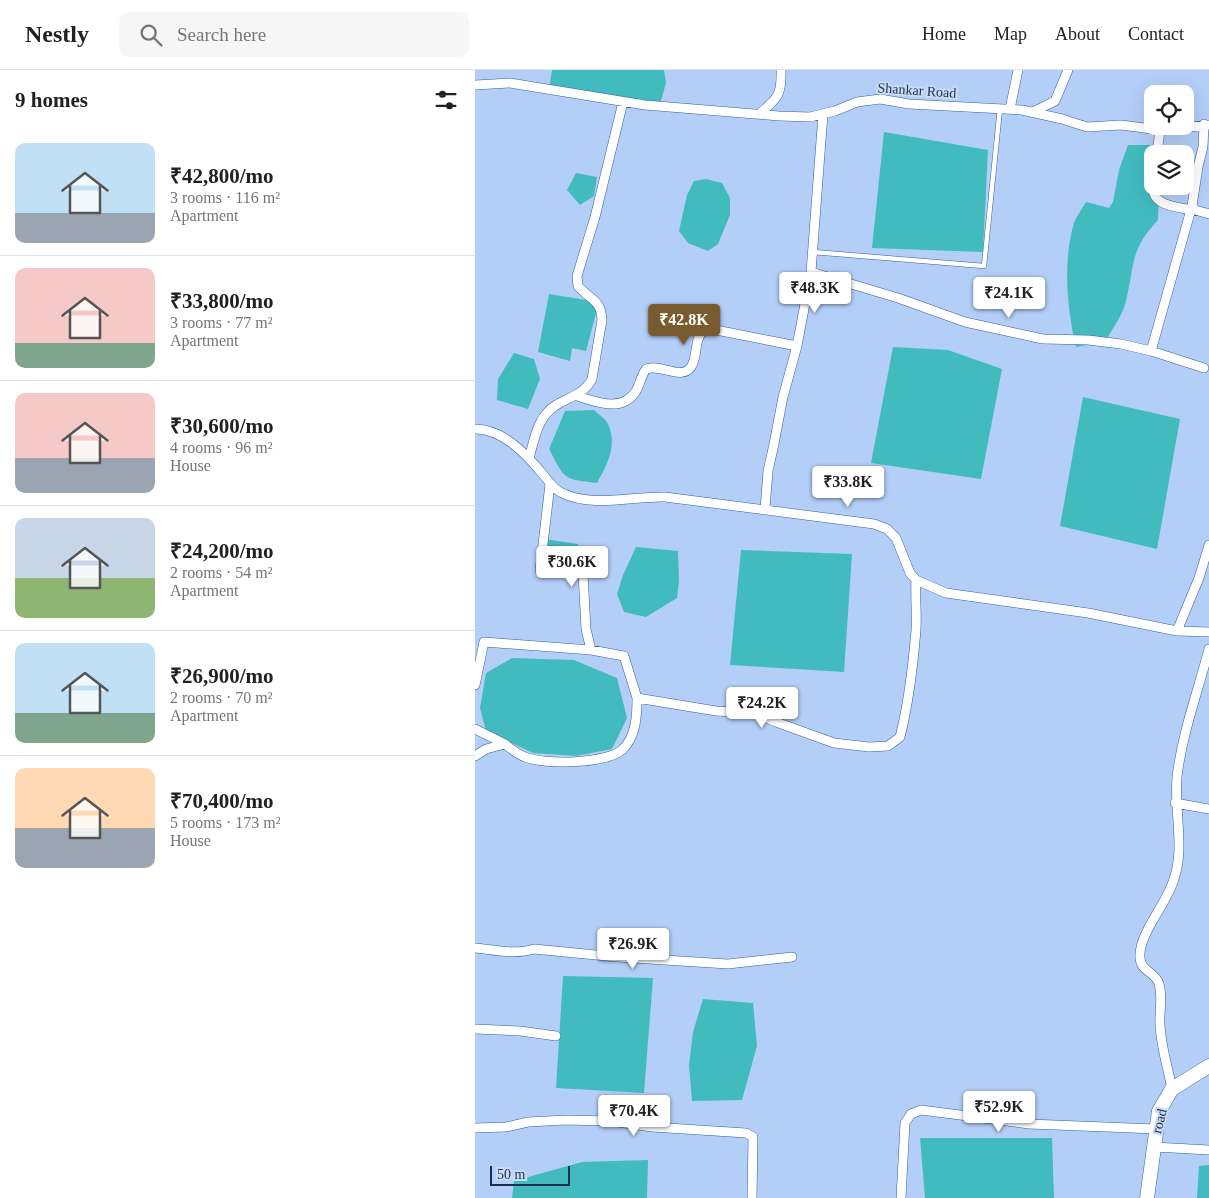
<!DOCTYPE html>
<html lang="en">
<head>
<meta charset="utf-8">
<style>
  :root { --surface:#fff; --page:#f6f6f6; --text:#202124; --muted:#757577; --line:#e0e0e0; --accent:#785c2f }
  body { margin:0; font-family:Georgia,serif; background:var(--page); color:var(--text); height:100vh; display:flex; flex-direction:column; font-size:19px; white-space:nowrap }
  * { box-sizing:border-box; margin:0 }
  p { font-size:16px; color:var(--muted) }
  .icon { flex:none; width:28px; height:28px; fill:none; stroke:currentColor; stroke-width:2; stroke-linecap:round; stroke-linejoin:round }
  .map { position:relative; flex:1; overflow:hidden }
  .drawer { display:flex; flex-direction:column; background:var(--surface); width:475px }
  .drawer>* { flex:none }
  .buttons { position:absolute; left:669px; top:15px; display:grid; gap:10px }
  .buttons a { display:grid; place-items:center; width:50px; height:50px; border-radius:10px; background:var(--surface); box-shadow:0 5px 20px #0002; font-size:25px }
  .scale { position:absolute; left:15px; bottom:12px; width:80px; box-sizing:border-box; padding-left:5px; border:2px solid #1d2f4a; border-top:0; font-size:14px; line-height:18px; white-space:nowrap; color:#1d2f4a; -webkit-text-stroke:4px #c8dbf7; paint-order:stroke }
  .price { position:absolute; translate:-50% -42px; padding:0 11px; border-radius:5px; background:#fff; color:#222; font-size:16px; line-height:32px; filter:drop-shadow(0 1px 2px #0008) }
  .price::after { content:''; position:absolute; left:50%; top:30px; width:15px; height:11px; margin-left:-8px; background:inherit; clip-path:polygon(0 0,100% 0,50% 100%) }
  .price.on { background:var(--accent); color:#fff }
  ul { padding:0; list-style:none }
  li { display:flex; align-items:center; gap:15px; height:125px; padding:0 15px }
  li+li { border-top:1px solid var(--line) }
  li span { display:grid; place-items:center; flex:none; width:140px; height:100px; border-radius:10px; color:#555 }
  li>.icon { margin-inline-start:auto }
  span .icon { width:60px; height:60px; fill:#fffc; stroke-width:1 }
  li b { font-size:21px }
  h2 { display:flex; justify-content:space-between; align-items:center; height:60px; padding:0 15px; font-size:21px }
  header { display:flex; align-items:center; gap:30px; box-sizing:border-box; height:70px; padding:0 25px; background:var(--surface); border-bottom:1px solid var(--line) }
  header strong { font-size:24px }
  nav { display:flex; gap:28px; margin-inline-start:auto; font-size:18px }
  .search { width:350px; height:45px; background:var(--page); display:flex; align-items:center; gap:12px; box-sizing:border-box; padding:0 18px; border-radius:10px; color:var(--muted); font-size:19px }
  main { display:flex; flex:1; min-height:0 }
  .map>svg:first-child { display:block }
  .water { fill:#42bbbf }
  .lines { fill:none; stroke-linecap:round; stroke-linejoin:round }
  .lane-casing { stroke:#365f9c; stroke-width:5.5 }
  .street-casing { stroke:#365f9c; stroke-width:10 }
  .primary-casing { stroke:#365f9c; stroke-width:15 }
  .lane { stroke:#fff; stroke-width:4.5 }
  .street { stroke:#fff; stroke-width:9 }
  .primary { stroke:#fff; stroke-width:14 }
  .labels { text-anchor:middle; stroke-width:4; stroke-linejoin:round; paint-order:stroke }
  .street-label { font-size:14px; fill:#1d2f4a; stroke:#c8dbf7 }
</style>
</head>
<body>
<header>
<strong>Nestly</strong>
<div class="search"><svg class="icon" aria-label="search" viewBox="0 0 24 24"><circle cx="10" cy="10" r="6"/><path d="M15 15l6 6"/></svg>Search here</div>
<nav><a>Home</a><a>Map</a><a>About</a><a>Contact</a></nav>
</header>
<main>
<section class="drawer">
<h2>9 homes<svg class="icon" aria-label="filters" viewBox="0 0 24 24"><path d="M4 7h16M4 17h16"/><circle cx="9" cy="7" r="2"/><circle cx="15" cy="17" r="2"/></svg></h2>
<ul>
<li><span style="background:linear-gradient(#bfe0f5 70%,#9aa5b1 0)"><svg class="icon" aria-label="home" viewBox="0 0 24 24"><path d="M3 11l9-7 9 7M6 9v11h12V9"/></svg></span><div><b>₹42,800/mo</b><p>3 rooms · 116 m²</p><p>Apartment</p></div></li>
<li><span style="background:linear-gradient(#f6c9c9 75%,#7fa58c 0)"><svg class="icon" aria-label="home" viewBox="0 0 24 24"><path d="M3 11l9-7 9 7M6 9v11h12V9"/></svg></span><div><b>₹33,800/mo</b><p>3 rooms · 77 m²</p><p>Apartment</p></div></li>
<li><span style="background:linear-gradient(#f6c9c9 65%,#9aa5b1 0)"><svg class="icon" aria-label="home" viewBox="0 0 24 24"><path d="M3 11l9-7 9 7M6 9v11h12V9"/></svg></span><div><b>₹30,600/mo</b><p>4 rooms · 96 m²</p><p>House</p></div></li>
<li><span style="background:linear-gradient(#c9d6e8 60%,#8fb573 0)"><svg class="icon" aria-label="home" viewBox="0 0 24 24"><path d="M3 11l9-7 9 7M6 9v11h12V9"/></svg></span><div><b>₹24,200/mo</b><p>2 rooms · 54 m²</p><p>Apartment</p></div></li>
<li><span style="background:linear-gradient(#bfe0f5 70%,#7fa58c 0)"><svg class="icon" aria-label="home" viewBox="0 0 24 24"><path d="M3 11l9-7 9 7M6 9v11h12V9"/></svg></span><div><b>₹26,900/mo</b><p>2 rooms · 70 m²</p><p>Apartment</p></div></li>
<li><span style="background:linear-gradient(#ffd9b3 60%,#9aa5b1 0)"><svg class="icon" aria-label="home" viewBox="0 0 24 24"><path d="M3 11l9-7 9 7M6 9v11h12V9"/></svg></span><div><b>₹70,400/mo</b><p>5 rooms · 173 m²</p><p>House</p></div></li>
</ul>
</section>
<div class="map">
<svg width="734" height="1128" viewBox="0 0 734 1128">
  <rect width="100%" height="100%" fill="#b3cff8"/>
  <!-- water -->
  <path class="water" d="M77,0h112l2,13 -5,18 -17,1 -95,-13z
    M409,62l104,18 -5,102 -111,-4z
    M653,75h34l-1,9h-8v32h6l-1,34c-29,31 -23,44 -32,81 -3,14 -14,28 -21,41l-29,5c-9,-39 -13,-82 -3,-121 2,-8 9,-17 13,-24l23,6 4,-6 6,-32z
    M101,103l21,4 -3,19 -14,9 -13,-15z
    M231,109l16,4 8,15v17l-12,29 -10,7 -20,-8 -9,-12 8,-36 7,-14z
    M74,224l50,8 -13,49 -14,-3 -2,13 -32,-9z
    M418,277l55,3 54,19 -21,110 -110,-16z
    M39,283l20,6 6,20 -12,30 -31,-9 1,-21z
    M608,327l97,22 -23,130 -97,-23z
    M119,340c4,4 12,9 14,14 10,21 -1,41 -11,59 -35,-4 -32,-4 -48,-34l16,-38z
    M69,469l34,5 4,25 -42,-1z
    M161,477l42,4 1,30 -2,17 -31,19 -22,-5 -7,-18 6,-19z
    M266,480l111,4 -8,118 -114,-7z
    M37,588l62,2 43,18 10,40 -15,31 -36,7 -43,-3 -47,-22 -6,-23 6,-35z
    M88,906l90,2 -9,115 -88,-5z
    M228,929l50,4 4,43 -15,54 -50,1 -3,-36 4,-33z
    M445,1068h132l2,60h-129z
    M173,1090l-1,38h-135l2,-17 68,-19z
    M734,1095v33h-12l2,-32z"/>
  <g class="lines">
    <!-- lane casing -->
    <g class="lane-casing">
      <path id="lane" d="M338,182l171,14 16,-158"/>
    </g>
    <!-- street casing -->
    <g class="street-casing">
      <path id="street" d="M0,15l35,-2 135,22 134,11 31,1 25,-6 22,-9 23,-3 29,5 113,6 40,9 25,8 34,-2 39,5 49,-5
        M535,39l8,-39
        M558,42l22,-11 13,-31
        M283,45c19,-16 24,-19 23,-45
        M729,54l-1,23 -5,20 -6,39 3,4 14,4
        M682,84l3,-24
        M678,113c-3,23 21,23 38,27
        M336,202l87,26 67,24 78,17 45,1 33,4 30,7 53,17
        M676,281l41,-145
        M102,326c20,6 45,17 59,-5 4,-7 5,-15 10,-22 14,-6 35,12 45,-2 9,-13 0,-36 20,-38l86,17
        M0,359c27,0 49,23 66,43 6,7 12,17 21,21 31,15 70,3 103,4l209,27 13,5 9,9 14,35 6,7 30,13 142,20 89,18 32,1
        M54,388c4,-13 7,-32 17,-44 12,-16 36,-15 46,-35l10,-59c-1,-21 -12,-20 -24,-34l-1,-10 18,-59 28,-115
        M75,414l-10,86 43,3 3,56 5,21 33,6 13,42
        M290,439l3,-38 6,-27 9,-47 14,-51 14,-74 12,-158
        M702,561l22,-53 10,-33
        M0,615l9,-43 107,8
        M0,659l30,15
        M0,686l11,-7 19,-5c6,5 12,10 20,13 19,8 83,7 98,-8 13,-13 14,-33 14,-51l79,13 39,2 21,9 58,21 35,4 19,-1 12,-9c9,-35 13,-71 16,-107 1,-16 -1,-34 0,-50
        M700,733l34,6
        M0,878c20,2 40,7 59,1l83,8 111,7 64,-7
        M0,959l45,2 36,5
        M697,1019c-4,-21 -11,-42 -12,-64 -1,-13 3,-29 -1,-41 -3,-12 -18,-12 -19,-26 -2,-24 27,-54 34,-79 11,-31 0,-68 3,-102 5,-43 21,-86 32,-128
        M0,1058l31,-1 22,-5 37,-2 46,1 41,6 94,6 7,4 -1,61
        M679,1077l55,3
        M426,1128l4,-75 6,-9 10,-4 108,14 127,5"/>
    </g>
    <!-- primary casing -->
    <g class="primary-casing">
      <path id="primary" d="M672,1128l12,-87 13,-22 37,-23"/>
    </g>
    <!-- lane -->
    <use href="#lane" class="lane"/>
    <!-- street -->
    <use href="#street" class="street"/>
    <!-- primary -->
    <use href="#primary" class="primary"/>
  </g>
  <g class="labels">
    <!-- street labels -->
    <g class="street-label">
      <text transform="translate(442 20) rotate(4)" y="5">Shankar Road</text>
      <text transform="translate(684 1051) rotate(-76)" y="5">road</text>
    </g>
  </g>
</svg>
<div class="buttons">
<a><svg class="icon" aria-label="locate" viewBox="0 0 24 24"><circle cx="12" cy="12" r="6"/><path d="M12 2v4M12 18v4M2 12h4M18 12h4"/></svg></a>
<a><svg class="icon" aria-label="layers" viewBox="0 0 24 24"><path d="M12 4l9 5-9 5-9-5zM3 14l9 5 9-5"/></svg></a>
</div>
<div class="scale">50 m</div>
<b class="price" style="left:340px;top:244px">₹48.3K</b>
<b class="price" style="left:534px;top:249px">₹24.1K</b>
<b class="price on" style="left:209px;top:276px">₹42.8K</b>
<b class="price" style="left:373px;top:438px">₹33.8K</b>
<b class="price" style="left:97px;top:518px">₹30.6K</b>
<b class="price" style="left:287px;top:659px">₹24.2K</b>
<b class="price" style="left:158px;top:900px">₹26.9K</b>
<b class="price" style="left:524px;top:1063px">₹52.9K</b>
<b class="price" style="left:159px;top:1067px">₹70.4K</b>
</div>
</main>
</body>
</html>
